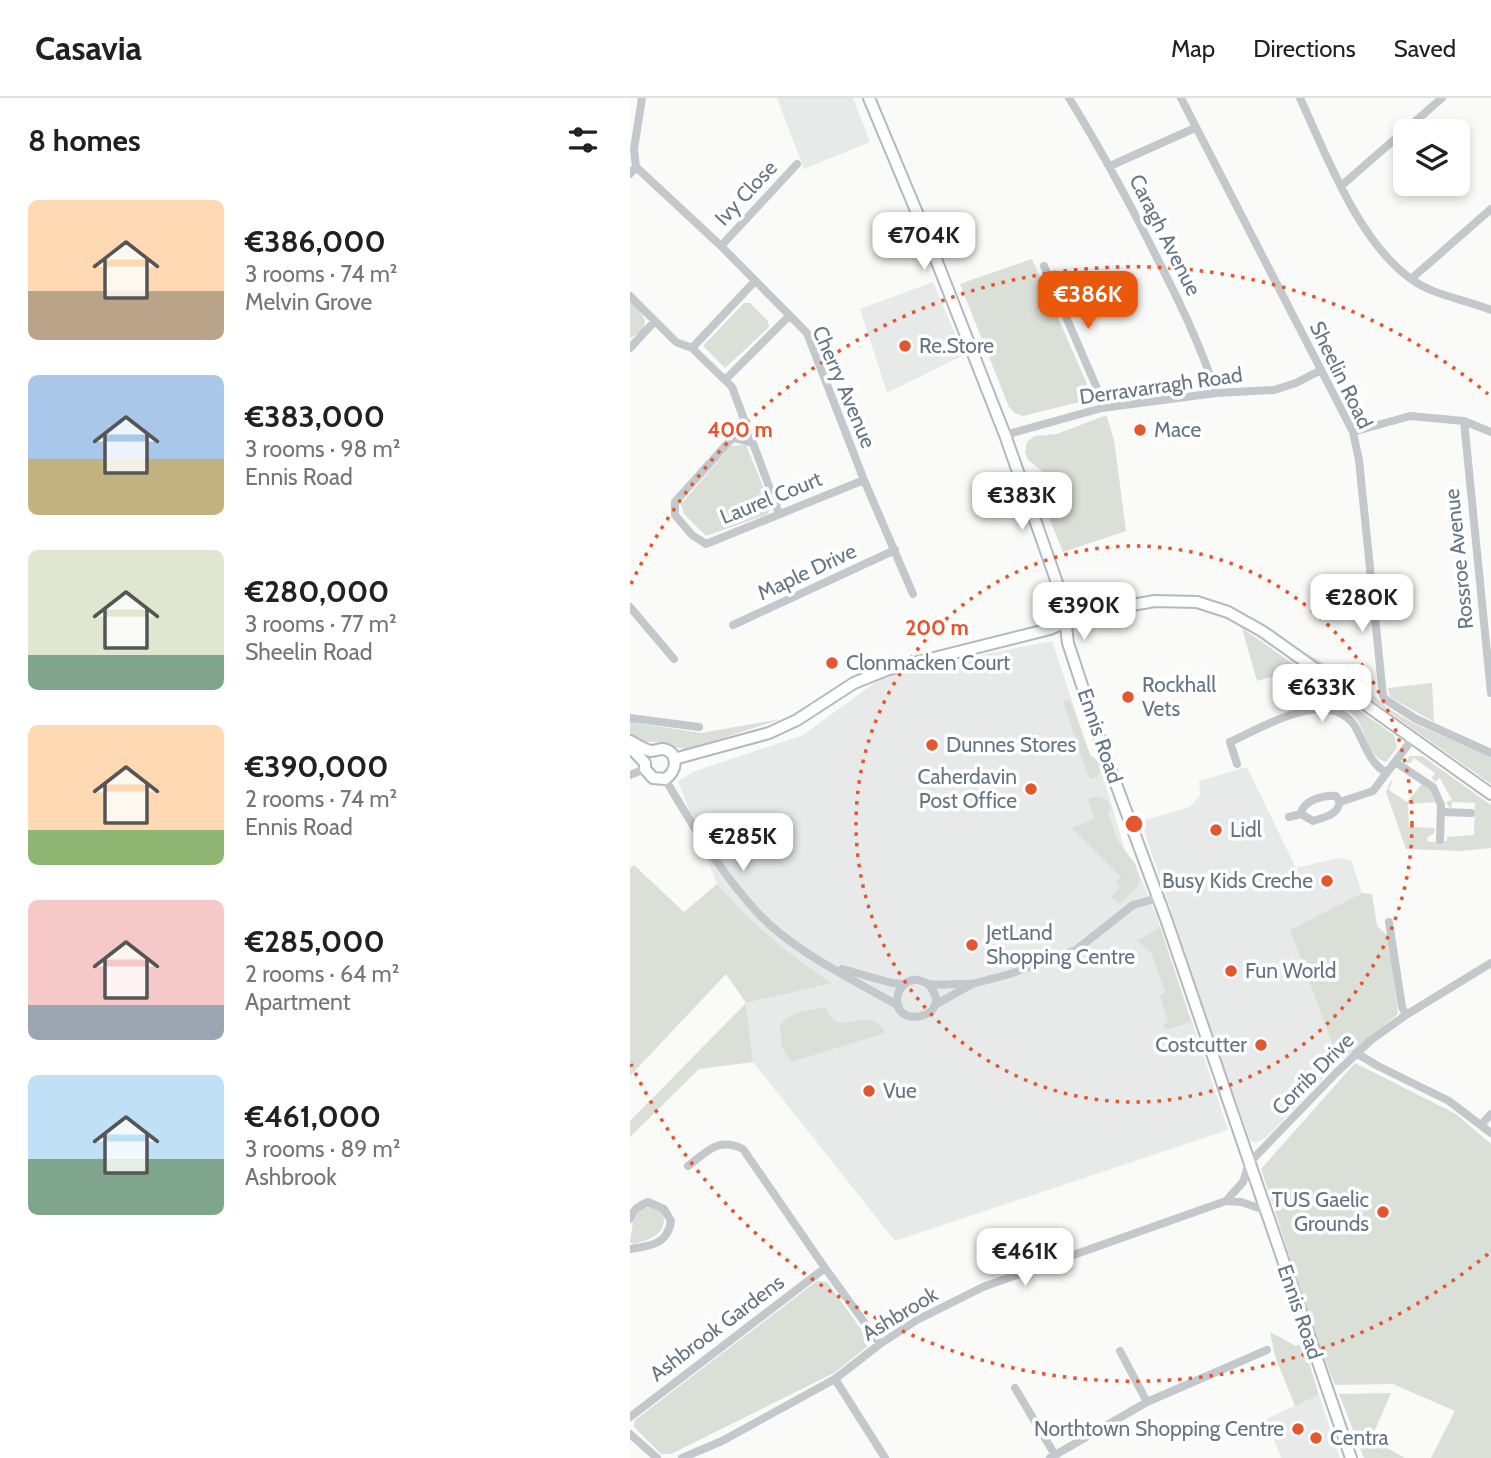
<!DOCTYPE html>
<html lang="en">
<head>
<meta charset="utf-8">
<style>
  :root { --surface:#fff; --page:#f2f2f2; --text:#202124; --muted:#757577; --line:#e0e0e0; --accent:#ea580c }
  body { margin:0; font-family:Cabin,sans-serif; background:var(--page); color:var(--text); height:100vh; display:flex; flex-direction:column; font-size:26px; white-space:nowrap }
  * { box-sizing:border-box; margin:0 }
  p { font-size:23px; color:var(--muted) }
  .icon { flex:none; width:38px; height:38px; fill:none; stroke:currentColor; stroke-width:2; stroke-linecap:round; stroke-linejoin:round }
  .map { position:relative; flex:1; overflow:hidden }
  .side { display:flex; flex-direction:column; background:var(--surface); width:630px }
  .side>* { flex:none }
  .buttons { position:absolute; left:763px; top:21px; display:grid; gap:14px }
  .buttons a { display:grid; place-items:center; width:77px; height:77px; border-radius:10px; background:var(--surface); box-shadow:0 4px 10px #0003; font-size:35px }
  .price { position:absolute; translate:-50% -60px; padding:0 16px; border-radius:14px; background:#fff; color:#222; font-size:23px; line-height:46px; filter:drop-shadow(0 2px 4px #0008) }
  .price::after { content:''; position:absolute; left:50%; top:42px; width:21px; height:16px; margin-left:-10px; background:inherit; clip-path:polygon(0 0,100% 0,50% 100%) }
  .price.active { background:var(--accent); color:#fff }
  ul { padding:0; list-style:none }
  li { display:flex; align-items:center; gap:21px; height:175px; padding:0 28px }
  li span { display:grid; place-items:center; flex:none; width:196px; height:140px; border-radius:10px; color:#555 }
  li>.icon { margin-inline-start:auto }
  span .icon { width:84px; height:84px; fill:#fffc; stroke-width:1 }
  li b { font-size:30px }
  h2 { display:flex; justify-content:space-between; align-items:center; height:84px; padding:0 28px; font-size:30px }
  header { display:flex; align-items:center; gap:42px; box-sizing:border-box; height:98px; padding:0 35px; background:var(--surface); border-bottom:2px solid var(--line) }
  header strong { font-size:33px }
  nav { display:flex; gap:38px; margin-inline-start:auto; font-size:24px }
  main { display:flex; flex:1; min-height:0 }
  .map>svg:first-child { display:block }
  .built { fill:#e8e9e9 }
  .green { fill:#dadfd7 }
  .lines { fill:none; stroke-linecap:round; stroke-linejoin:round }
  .secondary-casing { stroke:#b3babf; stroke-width:14 }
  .street { stroke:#c3c8cc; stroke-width:8 }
  .secondary { stroke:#fff; stroke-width:10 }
  .ring { fill:none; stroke:#e4572e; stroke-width:3.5; stroke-dasharray:3.5 7 }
  .poi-dot { fill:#e4572e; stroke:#fff; stroke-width:2.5 }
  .labels { text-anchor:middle; stroke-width:7; stroke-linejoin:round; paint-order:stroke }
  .street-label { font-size:21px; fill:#657683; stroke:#fff }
  .poi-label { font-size:21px; fill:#657683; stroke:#fff; text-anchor:start }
  .centre { fill:#e4572e; stroke:#fff; stroke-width:3.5 }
  .ring-label { font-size:21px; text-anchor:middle; font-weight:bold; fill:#e4572e; stroke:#fff; stroke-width:7; stroke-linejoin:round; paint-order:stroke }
</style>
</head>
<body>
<header>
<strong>Casavia</strong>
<nav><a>Map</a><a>Directions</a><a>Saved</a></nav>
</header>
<main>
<section class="side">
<h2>8 homes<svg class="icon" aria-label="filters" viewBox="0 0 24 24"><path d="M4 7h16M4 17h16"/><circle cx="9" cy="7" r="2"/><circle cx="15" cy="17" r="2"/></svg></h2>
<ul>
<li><span style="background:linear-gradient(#ffd9b3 65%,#b9a48a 0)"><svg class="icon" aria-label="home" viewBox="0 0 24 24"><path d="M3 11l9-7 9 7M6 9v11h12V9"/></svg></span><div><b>€386,000</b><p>3 rooms · 74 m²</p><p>Melvin Grove</p></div></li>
<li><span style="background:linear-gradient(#a9c7e8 60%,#c2b280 0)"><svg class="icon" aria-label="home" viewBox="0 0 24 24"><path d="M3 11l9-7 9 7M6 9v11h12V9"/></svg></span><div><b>€383,000</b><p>3 rooms · 98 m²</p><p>Ennis Road</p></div></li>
<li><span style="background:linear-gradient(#dfe7d0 75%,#7fa58c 0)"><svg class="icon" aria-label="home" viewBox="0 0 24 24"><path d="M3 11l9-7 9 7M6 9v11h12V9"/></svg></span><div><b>€280,000</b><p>3 rooms · 77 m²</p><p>Sheelin Road</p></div></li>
<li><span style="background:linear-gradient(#ffd9b3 75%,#8fb573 0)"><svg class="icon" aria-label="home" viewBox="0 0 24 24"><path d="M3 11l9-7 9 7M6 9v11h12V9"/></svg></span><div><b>€390,000</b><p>2 rooms · 74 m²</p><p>Ennis Road</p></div></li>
<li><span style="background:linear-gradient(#f6c9c9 75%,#9aa5b1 0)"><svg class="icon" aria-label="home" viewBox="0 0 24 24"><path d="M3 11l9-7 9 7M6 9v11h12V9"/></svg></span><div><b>€285,000</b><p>2 rooms · 64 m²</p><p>Apartment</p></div></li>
<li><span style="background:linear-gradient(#bfe0f5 60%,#7fa58c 0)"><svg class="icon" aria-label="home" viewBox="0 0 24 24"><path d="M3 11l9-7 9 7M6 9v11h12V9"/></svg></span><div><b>€461,000</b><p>3 rooms · 89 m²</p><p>Ashbrook</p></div></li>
</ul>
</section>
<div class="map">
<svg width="861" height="1360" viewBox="0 0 861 1360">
  <rect width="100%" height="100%" fill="#fafaf8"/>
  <!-- built -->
  <path class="built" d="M147,0h76l17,44 -66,27z
    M303,184l31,73 -77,38 -27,-84z
    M422,543l38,114 9,7 25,85 4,11 7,6 22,53 71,213 -333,111 -142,-179 -7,-59 85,-21 -38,-25 -31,-24 -21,-21 -24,-28 -39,-103 17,-10 108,-36 81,-59 30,-8z
    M617,669l49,101 42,-10 13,2 11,33 -72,37 49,132 -71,74 -12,7 -6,-3 -38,-106 -71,-213 49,-14 10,-12 -1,-14z
    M689,1297l21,63h-59l-15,-39z"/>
  <!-- green -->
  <path class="green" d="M402,161l56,127 -1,10 -7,6 -57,14 -8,-3 -6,-6 -49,-123z
    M0,202c14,14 25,27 0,38z
    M114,205h6l18,18 1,6 -44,41 -22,-22z
    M474,318l3,1 7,23 12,91 -63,21 -14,-34 3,-14 -11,-34 -13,-10 -3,-8 2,-10 7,-6 23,-2z
    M116,347l25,61 -3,8 -62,22 -22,-22 -3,-10 50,-58z
    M612,530l152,107 3,13 -11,14c-19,-5 -20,-35 -34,-48 -11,-10 -30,-3 -41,-12 -10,-9 2,-21 -12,-28l-19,8 -10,-5 -13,4z
    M671,552l65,39 23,20 24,14 78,34v27z
    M802,585l2,39 -44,-25 -2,-9z
    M440,601l20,56 9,7 3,8 -5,7 -6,2c-6,-7 -23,-64 -28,-78z
    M151,621l-94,31c-8,-2 -15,-4 -23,-6 -13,-4 -17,1 -34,-7v-15l71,11z
    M779,658h13l69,49v43l-29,3 -56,-2 -20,-57 5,-12 1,1 -3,9 18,12 15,-18 8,6 5,12 -27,2 1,23 26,1 -1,5 -7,5 1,4 19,-1v-4l27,-2 1,-32 -23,-1 -1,8 -5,-8 6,-2 -12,-22 -5,4 -3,-4 3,-5 -21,-15 -4,5 -3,-1z
    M468,698l10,5 3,8 -3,5 10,27 17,23 5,15 -3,8 -17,17 -9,-7 9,-10 -4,-5 5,-5 -49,-49 22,-9 -6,-20z
    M4,767l50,47 33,-28c34,40 71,70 115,99l-86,20 7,59 -54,7 -69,68v-16l116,-118 -20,-29 -96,102v-208z
    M732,795l10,1 5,32 12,11 9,77 -59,48 -49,-132z
    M530,829l31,95 -26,8 -2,-5 5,-3 -8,-26 5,-4 -14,-40 -14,-11z
    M195,910c13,26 25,10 47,12l10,7 3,6 -94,29 -9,-15 -2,-22c9,-13 29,-16 45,-17z
    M725,965l101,51 35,30v314h-60l24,-47 -62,-27 -58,1 -19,-48 -55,-168z
    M17,1108l16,6c5,22 -11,27 -29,32l-4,-2 3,-20 8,-14z
    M187,1183l10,1 39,54 1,11 -33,26 -163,81h-10l-27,-27 1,-7z
    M640,1234l26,14 7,-3 16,52 -24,11 -20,-50z
    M761,1295l-20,46 34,19h-41l-25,-64z"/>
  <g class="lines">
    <!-- secondary casing -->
    <g class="secondary-casing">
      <path id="secondary" d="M239,0l59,141 77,196 35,99 23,66 5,43 35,106 63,170 185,539
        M0,643c6,3 15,9 21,10 4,0 8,-2 12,-2 17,3 14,23 2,30l-12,-1 -8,-9v-6l-15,-16
        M44,661l95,-26 28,-13 57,-37 32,-13 164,-41 36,-16 69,-12 42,1 31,10 34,19 229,163"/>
    </g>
    <!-- street -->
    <path class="street" d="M439,0c31,50 58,100 84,152 24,47 47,93 63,143
      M551,0l172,334 6,28 24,236 3,4 30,19 75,34
      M670,0c27,58 58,143 111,181 23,17 54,20 80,31
      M480,68l85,-38
      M6,69l85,79 86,87 57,147 49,114
      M0,76l6,-7 -2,-18 8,-51
      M711,88l101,-88
      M91,148l76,-82
      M414,168l52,120 6,22
      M781,181l80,-70
      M0,198l46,46 16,6 40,39 47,126
      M0,250l25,-27
      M62,250l63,-67
      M96,281l63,-63
      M834,323l27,272
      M115,326l-70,78v13l17,20 14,9 158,-64
      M723,334l57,-16 54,5 27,11
      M375,337l97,-27 114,-15 58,-3 22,-7 25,-13
      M101,339l21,6
      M0,509l44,52
      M103,527l162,-75
      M670,588l8,23
      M0,620l69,9
      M765,664l38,25 8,18 -1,35
      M607,666l-7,-22c33,-15 103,-58 127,-12 8,15 14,35 30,43
      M0,677l15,-6
      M35,681c27,45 55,93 91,132 36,40 96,68 143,95
      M710,704l33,-11 40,-53
      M811,714l30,1
      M659,719l12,-3c2,-14 23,-19 35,-18l4,6c-3,14 -16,15 -27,19l-12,-7
      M759,824l13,85 4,8
      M212,871l50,14 13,1
      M298,886c31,34 -40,48 -30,10 2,-7 8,-13 15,-14 7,-1 10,2 16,4 11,2 30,-1 43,0
      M305,907l37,-21 38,-10 66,-24 57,-45 25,-7
      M726,955l22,13 71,35 42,32
      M851,1027l10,-11
      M58,1068c20,-15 30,-29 55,-17l82,119
      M596,1103l15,1 24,8
      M0,1121c4,-10 8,-13 18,-17l16,7 7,12c-3,23 -21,25 -41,28
      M490,1253l27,51
      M385,1290l40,67
      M0,1319l195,-149 55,76
      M0,1336l27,24
      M52,1360l40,-17 113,-62
      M255,1360l-50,-79 45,-35 37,-24 66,-33 243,-86 17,-19 6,-19 87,-90 35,-33 35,-25 85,-52
      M420,1360l97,-56 120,-52"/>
    <!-- secondary -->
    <use href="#secondary" class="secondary"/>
  </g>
  <!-- distance rings -->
  <g class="ring">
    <circle cx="504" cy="726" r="278"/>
    <path d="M858 1156A557 557 0 0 1 1 966M1 486A557 557 0 0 1 858 296"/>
  </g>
  <!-- markers -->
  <g class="poi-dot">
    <circle cx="275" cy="248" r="7"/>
    <circle cx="510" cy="332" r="7"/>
    <circle cx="202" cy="565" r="7"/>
    <circle cx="498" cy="599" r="7"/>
    <circle cx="302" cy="647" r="7"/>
    <circle cx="401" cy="691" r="7"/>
    <circle cx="586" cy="732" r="7"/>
    <circle cx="697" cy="783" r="7"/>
    <circle cx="342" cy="847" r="7"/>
    <circle cx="601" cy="873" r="7"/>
    <circle cx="631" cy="947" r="7"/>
    <circle cx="239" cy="993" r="7"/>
    <circle cx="753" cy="1114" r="7"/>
    <circle cx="668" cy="1331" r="7"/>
    <circle cx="686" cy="1340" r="7"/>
  </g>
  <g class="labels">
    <!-- street labels -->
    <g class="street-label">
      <text transform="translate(116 95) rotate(-47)" y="7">Ivy Close</text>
      <text transform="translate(535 137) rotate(63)" y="7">Caragh Avenue</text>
      <text transform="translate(711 277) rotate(64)" y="7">Sheelin Road</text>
      <text transform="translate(531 288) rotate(-8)" y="7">Derravarragh Road</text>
      <text transform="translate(214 289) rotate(67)" y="7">Cherry Avenue</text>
      <text transform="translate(141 400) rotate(-22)" y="7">Laurel Court</text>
      <text transform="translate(829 461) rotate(-96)" y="7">Rossroe Avenue</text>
      <text transform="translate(177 474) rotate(-25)" y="7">Maple Drive</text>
      <text transform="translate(470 638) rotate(71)" y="7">Ennis Road</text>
      <text transform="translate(683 976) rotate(-45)" y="7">Corrib Drive</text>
      <text transform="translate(670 1214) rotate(71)" y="7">Ennis Road</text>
      <text transform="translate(270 1216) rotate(-31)" y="7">Ashbrook</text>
      <text transform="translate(87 1230) rotate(-37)" y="7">Ashbrook Gardens</text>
    </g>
    <!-- poi labels -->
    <g class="poi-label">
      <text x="289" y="255">Re.Store</text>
      <text x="524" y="339">Mace</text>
      <text x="216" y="572">Clonmacken Court</text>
      <text x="512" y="594">Rockhall<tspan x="512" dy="24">Vets</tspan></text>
      <text x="316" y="654">Dunnes Stores</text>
      <text x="387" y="686" text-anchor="end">Caherdavin<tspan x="387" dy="24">Post Office</tspan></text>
      <text x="600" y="739">Lidl</text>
      <text x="683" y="790" text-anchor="end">Busy Kids Creche</text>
      <text x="356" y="842">JetLand<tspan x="356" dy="24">Shopping Centre</tspan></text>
      <text x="615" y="880">Fun World</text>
      <text x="617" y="954" text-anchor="end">Costcutter</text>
      <text x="253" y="1000">Vue</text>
      <text x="739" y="1109" text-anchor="end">TUS Gaelic<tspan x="739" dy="24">Grounds</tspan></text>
      <text x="654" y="1338" text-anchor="end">Northtown Shopping Centre</text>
      <text x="700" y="1347">Centra</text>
    </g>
  </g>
  <circle cx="504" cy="726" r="10" class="centre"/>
  <g class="ring-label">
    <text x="110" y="339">400 m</text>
    <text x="307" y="537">200 m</text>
  </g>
</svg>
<div class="buttons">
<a><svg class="icon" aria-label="layers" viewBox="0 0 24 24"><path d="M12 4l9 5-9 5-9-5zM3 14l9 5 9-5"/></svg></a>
</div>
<b class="price" style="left:294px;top:174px">€704K</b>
<b class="price active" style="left:458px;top:233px">€386K</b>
<b class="price" style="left:392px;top:434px">€383K</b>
<b class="price" style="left:732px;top:536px">€280K</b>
<b class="price" style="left:454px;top:544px">€390K</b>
<b class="price" style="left:692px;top:626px">€633K</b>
<b class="price" style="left:113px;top:775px">€285K</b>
<b class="price" style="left:395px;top:1190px">€461K</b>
</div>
</main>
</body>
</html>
